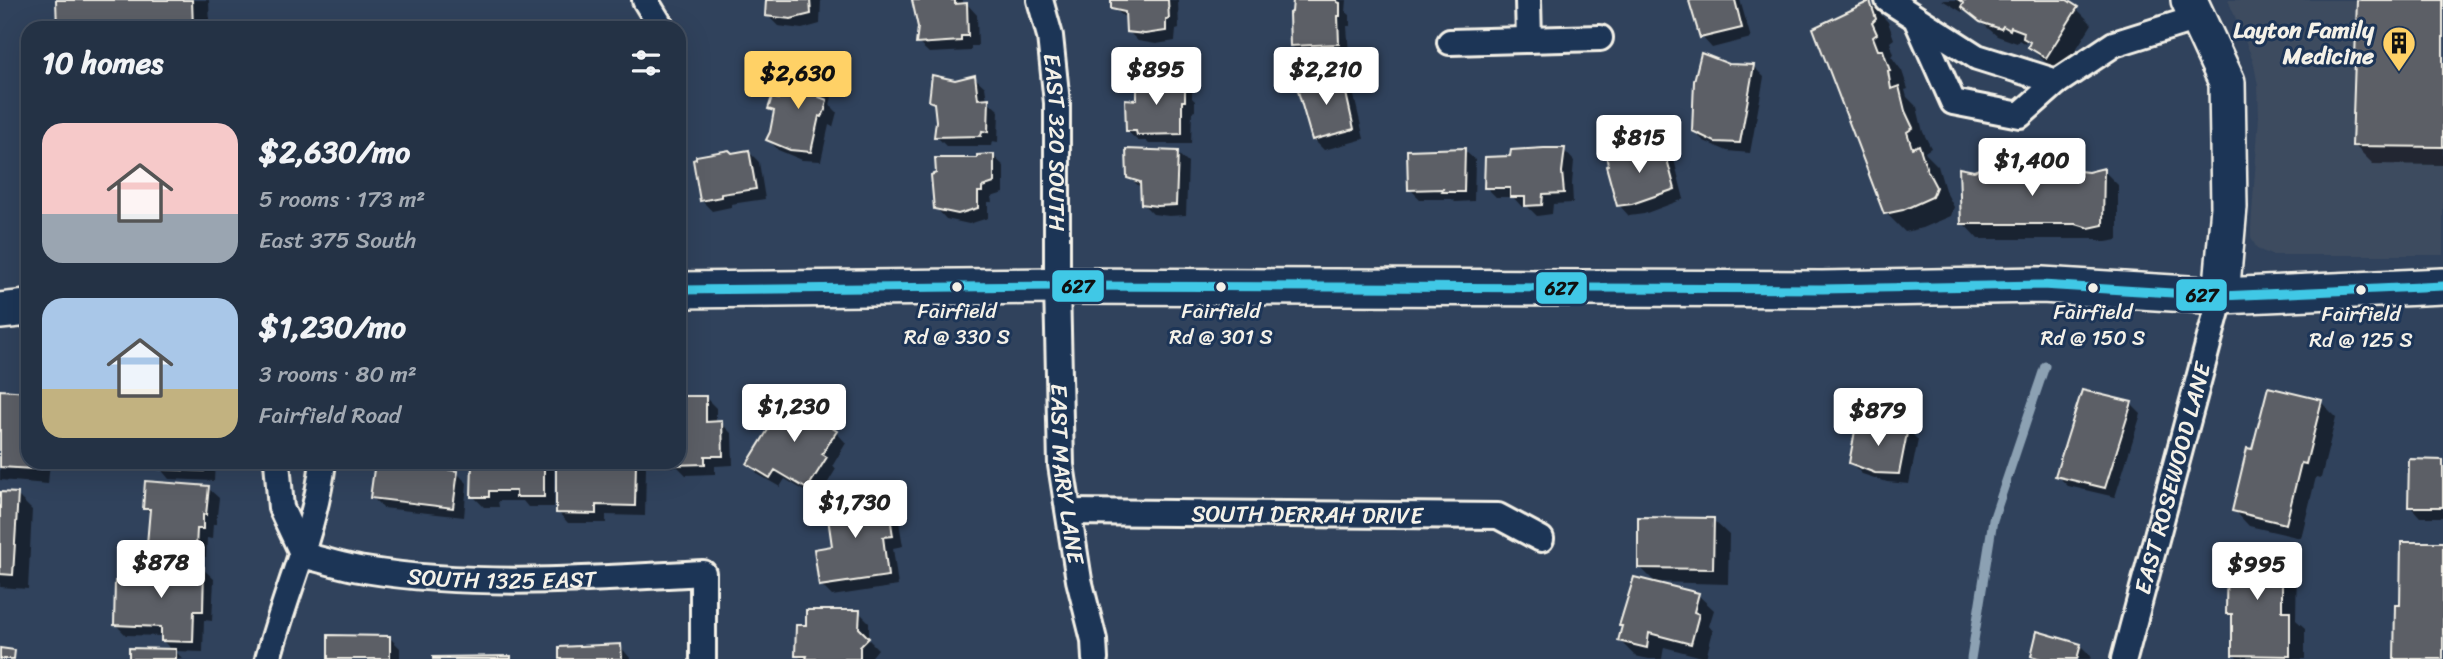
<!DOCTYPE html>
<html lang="en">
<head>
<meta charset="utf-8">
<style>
  :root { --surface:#243245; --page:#303e50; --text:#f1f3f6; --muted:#a3aab3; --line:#414d5e; --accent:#ffd166 }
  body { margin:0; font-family:Sriracha,sans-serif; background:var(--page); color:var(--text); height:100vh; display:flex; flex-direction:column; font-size:26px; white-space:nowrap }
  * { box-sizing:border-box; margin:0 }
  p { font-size:23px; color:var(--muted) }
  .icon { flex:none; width:38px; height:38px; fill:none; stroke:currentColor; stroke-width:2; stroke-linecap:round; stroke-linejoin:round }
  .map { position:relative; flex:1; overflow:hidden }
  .panel { position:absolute; left:21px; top:21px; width:665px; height:448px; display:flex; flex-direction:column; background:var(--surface); border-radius:21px; box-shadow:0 7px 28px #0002,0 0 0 2px var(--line) }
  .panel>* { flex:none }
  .price { position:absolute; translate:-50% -60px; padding:0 16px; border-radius:7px; background:#fff; color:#222; font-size:23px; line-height:46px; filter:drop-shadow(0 2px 4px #0008) }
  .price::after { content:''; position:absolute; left:50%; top:42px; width:21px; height:16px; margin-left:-10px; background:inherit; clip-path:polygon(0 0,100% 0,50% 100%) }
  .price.on { background:var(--accent); color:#111 }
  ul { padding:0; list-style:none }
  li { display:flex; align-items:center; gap:21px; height:175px; padding:0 21px }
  li span { display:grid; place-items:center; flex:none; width:196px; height:140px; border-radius:21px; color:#555 }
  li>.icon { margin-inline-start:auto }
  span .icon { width:84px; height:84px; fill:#fffc; stroke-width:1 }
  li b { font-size:30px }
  h2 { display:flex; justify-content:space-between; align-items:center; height:84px; padding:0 21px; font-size:30px }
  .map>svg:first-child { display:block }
  .built { fill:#3d4b5f }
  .shadow { fill:#0007 }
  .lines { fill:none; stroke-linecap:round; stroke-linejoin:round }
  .stream { stroke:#8ca1b3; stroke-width:9 }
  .building { fill:#5b5f66; stroke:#f4f1e8; stroke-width:2 }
  .street-casing { stroke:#f4f1e8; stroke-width:30 }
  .secondary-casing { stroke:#f4f1e8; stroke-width:40 }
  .street { stroke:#1d3557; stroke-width:24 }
  .secondary { stroke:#1d3557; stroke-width:35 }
  .bus-1-casing { stroke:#1d3557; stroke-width:14 }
  .bus-1 { stroke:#40c8e6; stroke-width:9 }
  .bus-dot { fill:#f4f1e8; stroke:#1d3557; stroke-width:2.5 }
  .labels { text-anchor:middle; stroke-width:6; stroke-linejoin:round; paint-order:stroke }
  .bus-label { font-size:21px; fill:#f4f1e8; stroke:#1d3557 }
  .poi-label { font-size:23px; font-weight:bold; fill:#f4f1e8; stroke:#1d3557; text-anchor:end }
  .street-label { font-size:23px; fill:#f4f1e8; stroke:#1d3557 }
  .line-badge { stroke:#1d3557; stroke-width:2.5 }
  .pale-badge-label { font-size:19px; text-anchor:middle; font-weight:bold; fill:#111 }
</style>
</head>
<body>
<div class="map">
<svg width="2443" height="659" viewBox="0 0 2443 659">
  <rect width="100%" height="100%" fill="#30425c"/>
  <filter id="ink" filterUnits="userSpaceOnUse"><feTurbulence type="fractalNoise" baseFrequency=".0143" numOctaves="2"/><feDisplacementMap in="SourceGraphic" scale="14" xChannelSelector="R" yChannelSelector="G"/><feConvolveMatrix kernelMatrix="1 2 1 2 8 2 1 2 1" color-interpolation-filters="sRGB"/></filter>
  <g filter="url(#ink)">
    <!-- built -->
    <path class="built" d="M2228,0h215v255h-171l-15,-6 -6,-12v-10l8,-111 -1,-30 -5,-26z"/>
    <!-- shadow -->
    <path class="shadow" d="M58,0h151l1,28h-151z
      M763,0h58l-1,24 -18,5 -24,-3 -11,-11 1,-15z
      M914,0h49v5l4,-1 10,11 1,31h-7v5l-42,2 -11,-10 1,-16z
      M1112,0h66l1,29 -3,1 -1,11 -19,3 -18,-3 -10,-10 -1,-12 -14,-11z
      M1294,0h53l-1,12 4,3v11h-3l2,28 -47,2 -10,-10z
      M1694,0h46l11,38 -39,10 -10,-11z
      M1942,0h121l14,9 15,15 -30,48 -17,-10 -15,-15 -1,-5 -3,-1 -1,3 -6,-4 -2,3 -20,-7 -32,-28 -3,4z
      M2359,0h84v165l-70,-1 -19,-19z
      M1870,3l18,19 6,17 -4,3 4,12 -3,2 11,15 6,18 -3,1 2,7 10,10 6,25 8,16 -6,4 1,2 12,12 7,24 9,17 -3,9 -28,12 -18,4 -19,-19z
      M576,22l6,6h-15v-1z
      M1729,65l24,1 11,11 -14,76 -23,-2 -23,-10 -11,-10z
      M824,75l11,10 -5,20 7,7 -4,15 -4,-2 -8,36 -19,-1 -24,-10 -10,-11 7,-26 -5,-4 19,-16z
      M1342,76l10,11 12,52 -40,11 -11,-11z
      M974,77l11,10 2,13 12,11 -1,31 -6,-1 -1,5h-45l-10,-10 2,-15 -2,-16 -5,-5 24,-18z
      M1181,77l11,10v11l3,3v10l-3,1 -1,32h-42l-3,-3h-8l-11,-10 12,-29 18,-22z
      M1635,147l9,9 20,-6 10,10 10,39 -40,15 -15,2 -10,-11z
      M1464,150l11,10 -1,41 -19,1 -3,-3h-32l-10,-10z
      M1564,150l10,11 -2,23 1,19 -20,1 -1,10 -15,2 -9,-9h-6l-9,-10h-17l-10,-10 26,-29z
      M748,151l11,11 6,37 -34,5v3l-19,4 -11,-11 30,-46z
      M1177,153l11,10 -2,52 -17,1 -16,-2 -11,-11v-14l-13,-12z
      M993,156l11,10v27l-13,4 1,5h-4v16l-19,6 -23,-5 -10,-11z
      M1984,169l7,7h35l20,-4 6,5 51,-7 15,15v55l-12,2 -13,-3h-115l-15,-16 11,-50z
      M0,391l28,3v68h22l-2,22 -48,-4z
      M705,397l11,11v15h5l11,11 1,31 -18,1v8l-29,1 -8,-8h-8l-5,-5h14v-64z
      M2321,402l15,15 -15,61 -5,-1 -15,61 -52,-12 -15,-16 20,-59z
      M2131,404l10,10 -26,83 -47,-11 -11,-11z
      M814,410l10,11 -2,3 14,8 10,11 -13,22 3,4 -18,30 -33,-20 -5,8 -21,-12 -10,-11z
      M1882,429h25l11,11 -9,44 -22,-2 -25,-8 -11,-11z
      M137,462h78l-1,19 -45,-2 -10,-12 -18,-1z
      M376,462h79l-2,10 4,1 10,10 -3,34 -81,-9 -11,-11z
      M474,462h80v45h-26l-5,-6h-25l1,6h-15l-11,-11z
      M558,462h83l5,5 -1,49 -39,-1v8h-38l-10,-11z
      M2443,462v55h-23l-10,-11z
      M208,488l11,10 -3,26h-3l-1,15 -5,-1 -1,19 -46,-3 -11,-11 2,-29 -6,-6z
      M881,493l11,11 1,12 6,6 4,24 -10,2 5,38 -66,10 -11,-11 13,-38z
      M0,494l17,1 15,15 -4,79 -28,-2z
      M1713,520l16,15 -1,49 -73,-2 -15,-15z
      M2281,549l16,15 -1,56 9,8v31h-67l-5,-5v-35l-5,-6z
      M203,569l11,10 -2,42 -8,-1 -1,32 -28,-1 8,8h-52l42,-8 -11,-11 1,-4 -37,-1 -10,-10 18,-41z
      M1698,595l16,15 -5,16 4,5 -7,27 -42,-11 -2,12h-13l-14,-3 -15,-15 3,-14 -2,-2z
      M859,612l10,10v18l9,9 -8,10h-69l-4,-4 11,-28z
      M389,637l11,11v11h-71z
      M2080,645l11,11 -1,3h-54l-4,-3z
      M620,646l11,13h-70z"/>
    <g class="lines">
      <!-- stream -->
      <path class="stream" d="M1971,659l22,-139 52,-154"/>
    </g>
    <!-- building -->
    <path class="building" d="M56,0h136l1,28h-136z
      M766,0h44l1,14 -20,5 -26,-3z
      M912,0h43v4l12,-1 1,33h-7v5l-45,3 2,-17z
      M1111,0h57l1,19 -3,1v11l-21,3 -19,-2 -1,-20 -14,-3z
      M1293,0h44v2l3,1v13h-2l1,28 -49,2 -1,-33 3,-1z
      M1691,0h44l7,28 -42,10 -11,-37z
      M1959,0h108l11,7 -32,51 -18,-11 2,-5 -7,-4 1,-6 -13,-5 -1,3 -7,-4 -2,3 -21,-7 -19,-15 2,-4z
      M2357,0h86v147l-91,-1z
      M1870,1l6,18 -4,4 5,11 -4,3 5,13h5l7,21h-2l3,18 8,-3 6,25 8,17 -6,4 5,16 7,-3 8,25 9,17 -4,10 -29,13 -19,4 -71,-186z
      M1701,53l28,11 25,1 -14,78 -25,-1 -23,-11 2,-50z
      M794,65l18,8h13l-6,24 8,3 -2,10 -3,7 -3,-1 -8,36 -21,-2 -24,-10 4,-8 4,-21 -6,-2 4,-12 6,2 3,-11 6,3z
      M932,75l23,5 20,-5 3,24 11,-1 -1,34 -6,-1 -1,5 -47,1 2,-16 -2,-18 -5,-2z
      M1182,75v13h3v13h-3v33l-45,1 -1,-4h-10l-1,-32 12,1v-24l20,3z
      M1342,75l12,54 -42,11 -16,-56z
      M1636,145l3,10 25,-7 11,41 -43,15 -15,2 -11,-40 2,-1 -2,-10z
      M1465,148l-1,44h-22l1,-3 -35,1 -1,-40z
      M1544,148h21l-3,24 2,21 -21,1 -1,11 -17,1v-9h-15v-9h-26l1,-31 25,-1 1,-6z
      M1126,149l52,2 -2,54 -19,1 -16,-2 -1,-22 -13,-4z
      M729,150l3,3 17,-3 7,39 -35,5v3l-21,4 -7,-41 3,-1v-3z
      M994,154v29l-12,4v5h-4v16l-20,6 -24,-5 -3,-34 5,-2 -1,-15h42v-3z
      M1984,167l1,7 19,2v-6l22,4 21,-4 -1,6 21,-1 4,-1 -1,-4 18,2 16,-4 -1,57 -14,3 -13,-4h-115l-2,-56 15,3z
      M2268,387l54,13 -16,64 -5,-1 -15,61 -54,-13 15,-63 5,1z
      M0,390l28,2v70h6l-1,7 -33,-2z
      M2082,390l50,12 -27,86 -50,-12z
      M790,394l25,15 -4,6 26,16 -15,23 5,3 -20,32 -32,-19 -5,8 -23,-14z
      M679,396h27v26l16,-1 1,35h-18v8l-32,1v-3h6z
      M1857,420l25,8h26l-9,46 -24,-1 -26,-10z
      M2409,459l34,1v47h-35z
      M157,462h47v9l-47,-2z
      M375,462h68l-1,7 16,2 -5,37 -83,-10z
      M472,462h72v35h-28v-6h-27v6h-18z
      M556,462h80l-1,44 -39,-1v9l-40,-1z
      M145,481l64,5 -3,29 -3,-1v15h-6l-1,19 -49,-4 3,-35h-7z
      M882,491l2,19 5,-1 4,27 -10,1 5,39 -69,10 -5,-37 18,-3 -6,-42 10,-1v-5z
      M0,492l18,1 -5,82 -13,-1z
      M1638,517l76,1 -1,51 -75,-1z
      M2401,542h42v117h-49l1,-54h5z
      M2227,547l55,1v63h8v45l-58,-1v-41h-6z
      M133,565l71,2 -1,44h-9l-1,31 -32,-1v-14l-47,-2 1,-44 17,1z
      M1634,577l65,16 -5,19 5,2 -8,30 -42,-11 -2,15 -29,-7 4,-15h-3z
      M806,610h54l-1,18 10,10 -9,9v12h-54l1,-3h-12l1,-31h10z
      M2037,631l44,13 -4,15h-36l-10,-3z
      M328,635l62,1v23h-62z
      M621,644l1,15h-63v-12z
      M0,648l15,2 -1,9h-14z
      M129,648l47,1v10h-47z
      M511,656v3h-78v-2z"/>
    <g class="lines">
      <!-- street casing -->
      <g class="street-casing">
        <g id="street">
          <path d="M645,0l17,28"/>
          <path id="s1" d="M1040,0l10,36 7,67v183l4,179 18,115 15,60 1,19"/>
          <path d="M1528,0l1,40"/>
          <path d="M1888,0l89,57 80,25"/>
          <path d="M1917,21l36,81 67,13 37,-33 57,-38 83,-26"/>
          <path d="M1450,42l150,-4"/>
          <path d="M277,462l4,46 22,47"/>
          <path id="s2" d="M1069,512l429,4 43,23"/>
          <path id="s3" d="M303,555c20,5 41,12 62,15 111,18 227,9 338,3v86"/>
          <path d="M268,659c17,-66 47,-128 55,-197"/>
          <path id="s4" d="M2124,659l97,-363"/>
        </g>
      </g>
      <!-- secondary casing -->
      <g class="secondary-casing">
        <path id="secondary" d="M2189,0l38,82 2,125 -8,89
          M679,290l378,-4 765,3 220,-4 179,11 222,-10
          M0,311l28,-3"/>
      </g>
      <!-- street -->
      <use href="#street" class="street"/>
      <!-- secondary -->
      <use href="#secondary" class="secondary"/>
      <!-- bus-1 casing -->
      <g class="bus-1-casing">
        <path id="bus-1" d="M679,290l378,-4 765,3 220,-4 179,11 222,-10"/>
      </g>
      <!-- bus-1 -->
      <use href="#bus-1" class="bus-1"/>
    </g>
  </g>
  <!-- icons -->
  <defs>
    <g id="building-pin" transform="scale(1.75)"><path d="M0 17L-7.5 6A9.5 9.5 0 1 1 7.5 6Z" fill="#ffd166" stroke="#1d3557"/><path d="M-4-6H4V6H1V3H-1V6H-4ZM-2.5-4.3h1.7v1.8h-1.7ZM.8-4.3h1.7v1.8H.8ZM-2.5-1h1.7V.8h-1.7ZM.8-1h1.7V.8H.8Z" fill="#111"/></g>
  </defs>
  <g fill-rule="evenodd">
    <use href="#building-pin" x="2399" y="43"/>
  </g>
  <!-- markers -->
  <g class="bus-dot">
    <circle cx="957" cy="287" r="6"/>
    <circle cx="1221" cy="287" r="6"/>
    <circle cx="2093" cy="288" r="6"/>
    <circle cx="2361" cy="290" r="6"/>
  </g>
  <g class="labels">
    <!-- bus labels -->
    <g class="bus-label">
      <text x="957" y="318">Fairfield<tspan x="957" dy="26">Rd @ 330 S</tspan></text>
      <text x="1221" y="318">Fairfield<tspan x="1221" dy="26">Rd @ 301 S</tspan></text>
      <text x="2093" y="319">Fairfield<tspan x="2093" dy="26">Rd @ 150 S</tspan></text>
      <text x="2361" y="321">Fairfield<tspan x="2361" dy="26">Rd @ 125 S</tspan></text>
    </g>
    <!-- poi labels -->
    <g class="poi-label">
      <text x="2374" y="38">Layton Family<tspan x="2374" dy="26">Medicine</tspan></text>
    </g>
    <!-- street labels -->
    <g class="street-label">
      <text dy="8" stroke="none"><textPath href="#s1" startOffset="144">EAST 320 SOUTH</textPath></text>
      <text dy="8" stroke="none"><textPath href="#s1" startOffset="476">EAST MARY LANE</textPath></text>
      <text dy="8" stroke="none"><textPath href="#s4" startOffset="187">EAST ROSEWOOD LANE</textPath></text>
      <text dy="8" stroke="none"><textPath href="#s2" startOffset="238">SOUTH DERRAH DRIVE</textPath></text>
      <text dy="8" stroke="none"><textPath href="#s3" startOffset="201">SOUTH 1325 EAST</textPath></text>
    </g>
  </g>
  <g class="line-badge">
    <rect x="1051" y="269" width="54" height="34" rx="7" fill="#40c8e6"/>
    <rect x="1535" y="271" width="53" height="34" rx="7" fill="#40c8e6"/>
    <rect x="2175" y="278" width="53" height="34" rx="7" fill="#40c8e6"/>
  </g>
  <g class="pale-badge-label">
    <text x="1078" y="293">627</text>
    <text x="1561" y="295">627</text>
    <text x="2202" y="302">627</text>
  </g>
</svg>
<b class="price" style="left:1156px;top:107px">$895</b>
<b class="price" style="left:1326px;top:107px">$2,210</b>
<b class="price on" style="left:798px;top:111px">$2,630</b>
<b class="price" style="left:1639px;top:175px">$815</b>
<b class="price" style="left:2032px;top:198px">$1,400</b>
<b class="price" style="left:794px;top:444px">$1,230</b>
<b class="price" style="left:1878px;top:448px">$879</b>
<b class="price" style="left:855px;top:540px">$1,730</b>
<b class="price" style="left:161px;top:600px">$878</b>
<b class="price" style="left:2257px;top:602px">$995</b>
<section class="panel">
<h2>10 homes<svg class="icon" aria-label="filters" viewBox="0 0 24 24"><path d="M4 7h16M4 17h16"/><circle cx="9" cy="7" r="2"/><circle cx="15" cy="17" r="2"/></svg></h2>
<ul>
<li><span style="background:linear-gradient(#f6c9c9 65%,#9aa5b1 0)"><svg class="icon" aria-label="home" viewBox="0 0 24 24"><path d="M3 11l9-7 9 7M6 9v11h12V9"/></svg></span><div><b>$2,630/mo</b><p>5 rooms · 173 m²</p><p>East 375 South</p></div></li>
<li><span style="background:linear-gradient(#a9c7e8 65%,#c2b280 0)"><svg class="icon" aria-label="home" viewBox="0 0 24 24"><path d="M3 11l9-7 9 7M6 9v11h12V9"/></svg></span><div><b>$1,230/mo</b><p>3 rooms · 80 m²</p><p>Fairfield Road</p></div></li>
</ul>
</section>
</div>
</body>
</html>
